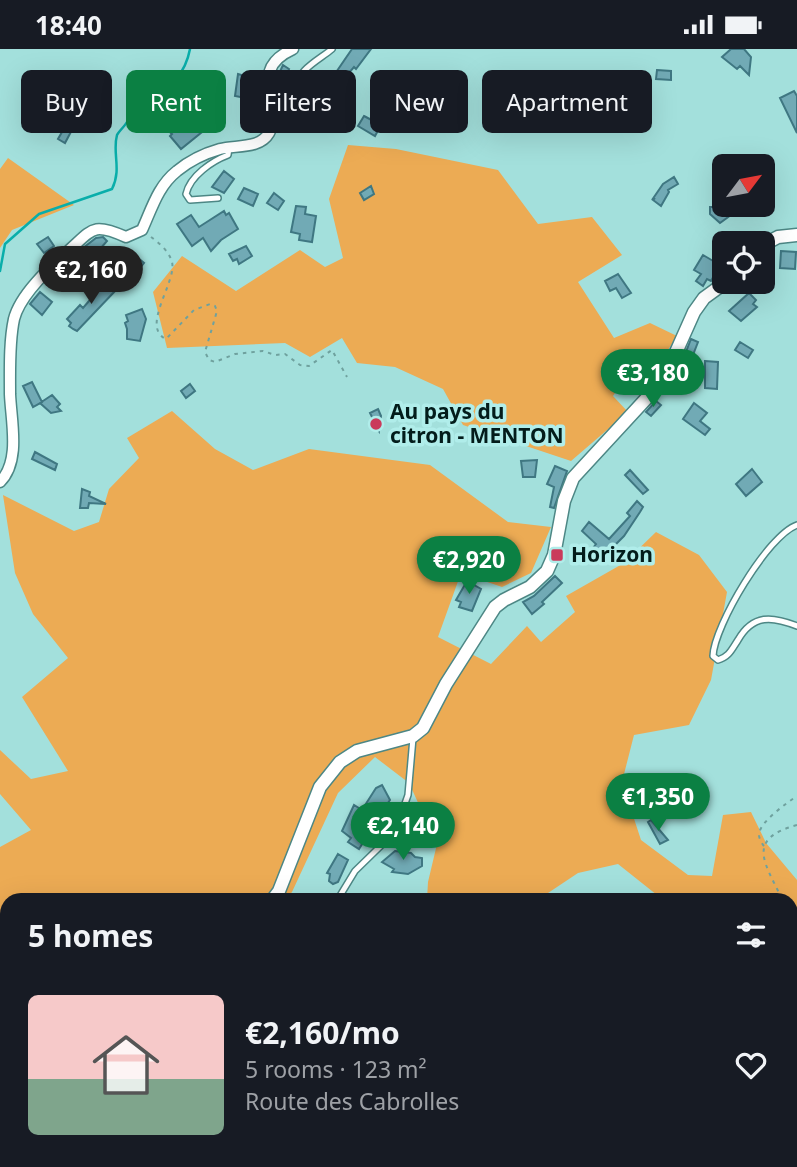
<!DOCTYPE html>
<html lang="en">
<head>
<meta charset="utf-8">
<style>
  :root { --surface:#171b24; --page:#20242c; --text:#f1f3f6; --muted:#9ea1a6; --accent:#0b8043 }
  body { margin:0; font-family:"Noto Sans",sans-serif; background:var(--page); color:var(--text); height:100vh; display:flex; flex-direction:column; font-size:26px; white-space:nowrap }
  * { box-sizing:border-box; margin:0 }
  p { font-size:23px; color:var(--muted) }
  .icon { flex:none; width:38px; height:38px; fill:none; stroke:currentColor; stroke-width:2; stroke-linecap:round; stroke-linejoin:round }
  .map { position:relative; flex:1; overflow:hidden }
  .details { position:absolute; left:0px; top:844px; width:798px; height:275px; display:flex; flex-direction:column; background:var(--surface); border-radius:21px 21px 0 0; box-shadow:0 7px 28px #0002 }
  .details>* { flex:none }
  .guide { position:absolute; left:21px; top:21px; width:756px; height:63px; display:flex; gap:14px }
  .needle { width:46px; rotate:58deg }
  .buttons { position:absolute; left:712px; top:105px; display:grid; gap:14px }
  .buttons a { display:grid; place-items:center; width:63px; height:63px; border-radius:10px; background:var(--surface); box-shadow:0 7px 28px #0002; font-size:35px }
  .price { position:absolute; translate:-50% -60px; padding:0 16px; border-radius:24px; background:var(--accent); color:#fff; font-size:23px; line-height:46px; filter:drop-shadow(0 2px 4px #0008) }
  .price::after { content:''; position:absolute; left:50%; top:42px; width:21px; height:16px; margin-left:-10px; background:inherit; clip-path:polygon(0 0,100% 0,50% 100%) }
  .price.selected { background:#222; color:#fff }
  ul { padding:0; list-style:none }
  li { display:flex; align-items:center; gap:21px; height:175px; padding:0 28px }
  li span { display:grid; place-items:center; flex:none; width:196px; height:140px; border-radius:10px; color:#555 }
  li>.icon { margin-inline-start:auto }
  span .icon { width:84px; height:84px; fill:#fffc; stroke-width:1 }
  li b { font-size:30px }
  h2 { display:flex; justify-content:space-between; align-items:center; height:84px; padding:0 28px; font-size:30px }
  .pill { padding:0 24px; border-radius:10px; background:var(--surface); box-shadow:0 7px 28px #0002; font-size:24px; line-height:63px }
  .pill.selected { background:var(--accent); color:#fff }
  .status { display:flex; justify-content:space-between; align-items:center; height:49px; padding:0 35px; background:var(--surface); direction:ltr }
  .status svg { height:19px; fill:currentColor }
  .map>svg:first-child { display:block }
  .green { fill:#ecab54 }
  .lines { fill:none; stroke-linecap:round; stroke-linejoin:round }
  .stream { stroke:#09aeaa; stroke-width:2.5 }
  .building { fill:#71aab5; stroke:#3f7782; stroke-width:2 }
  .service-casing { stroke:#4d8785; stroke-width:8 }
  .minor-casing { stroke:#4d8785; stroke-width:13 }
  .tertiary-casing { stroke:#4d8785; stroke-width:15 }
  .path { stroke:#6fa19e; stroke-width:2; stroke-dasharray:3.5 5; stroke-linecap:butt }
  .service { stroke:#fff; stroke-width:5 }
  .minor { stroke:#fff; stroke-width:10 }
  .tertiary { stroke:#fff; stroke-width:12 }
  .poi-dot { fill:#ca3a5b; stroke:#b0edea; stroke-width:2.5 }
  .labels { text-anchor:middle; stroke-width:7; stroke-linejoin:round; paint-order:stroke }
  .poi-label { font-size:21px; font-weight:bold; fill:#031c1b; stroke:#b0edea; text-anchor:start }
</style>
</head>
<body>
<div class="status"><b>18:40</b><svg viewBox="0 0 49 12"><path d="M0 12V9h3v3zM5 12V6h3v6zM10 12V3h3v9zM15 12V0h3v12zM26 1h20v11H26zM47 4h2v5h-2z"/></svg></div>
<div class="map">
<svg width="797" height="1118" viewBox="0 0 797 1118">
  <rect width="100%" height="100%" fill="#a3e0dc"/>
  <!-- green -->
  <path class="green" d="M348,96l48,4 102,21 40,54 54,-7 30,38 -44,27 36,56 36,-15 27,13 -22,34 -18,-9 -24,35 15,16 -57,49 -108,-36 -20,-36 -48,-22 -38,-4 -15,-25 -32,19 -25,-14 -118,5 -14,-56 29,-36 54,35 64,-41 25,17 18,-9 -14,-59z
    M8,109l66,47 -62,25 -12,18v-79z
    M172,362l43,38 38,21 56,-21 121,16 78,57 43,5 -20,46 -29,14 -41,-14 -23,64 53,27 36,-38 14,16 34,-30 -9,-16 58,-33 32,-31 43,23 28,37 -16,88 -22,45 -55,10 -12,47 19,58 47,35 24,1 11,-61 28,-3 15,31 31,37v108l-6,5v-94h-129l-44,-35 -40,9 -39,26h-112l1,-17 9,-38 -28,-61 -34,-26 -37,36 -46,99 -6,7h-279v238h-7v-290l31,-17 -31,-36v-44l31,29 37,-8 -46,-74 46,-39 -35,-44 -18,-41 -12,-78 71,36 25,-9 10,-33 30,-31 -12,-20z
    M182,1111h327l-5,7h-332z
    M588,1111h92l7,7h-104z"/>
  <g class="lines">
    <!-- stream -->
    <path class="stream" d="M0,222l5,-27 34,-30 73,-25c10,-20 0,-36 5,-54 2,-4 8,-9 10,-13 22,-28 55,-31 63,-73"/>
  </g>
  <!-- building -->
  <path class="building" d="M352,0h19l-15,20 -2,-2 -7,8 -13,22 -25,-13 2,5 -4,7 -7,-5 2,-7 7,-10 19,10z
    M731,0h13l7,8 -2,18 -9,-9 -3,3 -15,-12z
    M283,16l6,4 -7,14 -5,-5z
    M657,21l14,1v9l-15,-1z
    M238,25l17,5 -4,20 -16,-3z
    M794,42l3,5v37l-17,-35z
    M340,55l14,14 -9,9 -14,-15z
    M316,57l5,18 -12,4 -6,-19z
    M164,62l17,15 10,-8 11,14 -21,17 -11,-13 2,-2 -16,-14z
    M364,67l17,9 -6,11 -17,-10z
    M64,71l10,6 -9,17 -7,-4 4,-7 -3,-2z
    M224,122l10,8 -10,14 -12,-6z
    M674,128l4,7 -10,6 1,2 -8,14 -8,-6 2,-2 -3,2 11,-16z
    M371,137l3,8 -10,6 -4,-7z
    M244,139l14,6 -5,12 -15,-7z
    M274,144l10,8 -6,9 -11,-7z
    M296,157l10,1 -1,7 11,2 -4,26 -13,-2 1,-6 -9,-2z
    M710,158h29v8h-8l-11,8 -10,-9z
    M224,162l2,4 3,-2 9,16 -17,11 -10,11 -8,-13 -11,8 -15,-22 14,-9 8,12z
    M48,188l6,9 -10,7 -7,-9z
    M103,188l4,4 -13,15 -11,-8 13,-10z
    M246,197l6,10 -13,8 -2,-5 -4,2 -4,-7z
    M781,202l15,1 -1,17 -15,-1z
    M132,204l12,10 -13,16 -13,-11z
    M703,206l17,10 -9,16 -4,-2 -4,7 -7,-5 5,-7 -7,-4z
    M618,225l13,19 -9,5 -6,-10 -6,3 -5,-10z
    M107,231l10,9 -40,42 -4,-2 -4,-3 2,-3 -4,-4 13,-14 3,3z
    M40,243l12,10 -10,13 -12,-11z
    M749,244l7,7 -3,4 4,3 -16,14 -12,-10z
    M142,260l4,10 -6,22 -13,-2v-10l-2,-6 3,-2 -2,-6z
    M691,290l7,3 -7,18 -7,-3z
    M740,293l13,8 -5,8 -13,-8z
    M705,312l13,1 -1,27 -12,-1z
    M645,325l7,4 -8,10 -5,-3z
    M32,333l10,20 -9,5 -10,-21z
    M190,335l5,7 -9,7 -5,-7z
    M52,346l8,9 -3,3 4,4 -10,2 -11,-10z
    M656,352l5,4 -10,11 -5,-4z
    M694,354l13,10 -7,8 10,8 -5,6 -22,-16z
    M378,360l3,7 -2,15 -9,-18z
    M35,403l22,12 -2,6 -23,-11z
    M537,411l-2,17h-12l-2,-16z
    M555,417l12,5 -13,37 -4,-1 4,-20 -7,-3z
    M752,420l10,13 -16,14 -10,-12z
    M630,421l18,20 -5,4 -18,-19z
    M82,440l8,3 -1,4 17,8 -17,-1 -1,5h-8z
    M637,452l6,6 -3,5 -16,24 -16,16 -2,-2 -5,5 -8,-7 3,-4 -14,-13 7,-9 20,17 21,-23 -3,-3z
    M555,527l7,7 -20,19 2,2 -12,10 -9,-12 11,-6z
    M467,532l14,8 -9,22 -13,-4 2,-5 -5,-2z
    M382,736l8,15 -23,32 2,1 -10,16 -11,-7 3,-4 -9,-7 12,-26 8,5 14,-22z
    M651,771l17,20 -8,4 -12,-22z
    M395,802l16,2 4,4 7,1v8l-14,8 -16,-2 2,-3 -12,-7z
    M338,805l10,6 -10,22 -5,2 -4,-3 1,-7 -3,-1z"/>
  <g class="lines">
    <!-- service casing -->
    <g class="service-casing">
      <path id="service" d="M270,49l12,1 7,25 9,1 3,-3c-1,-10 -7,-23 -6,-33 3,-20 24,-29 37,-40
        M218,149l-28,2 -4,-6c4,-18 26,-33 42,-39l1,-7
        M797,476c-29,10 -83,101 -84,131l5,4c11,-3 14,-11 20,-20 15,-26 34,-24 59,-14
        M338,850l17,-28 40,-39 13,-37 5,-57"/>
    </g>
    <!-- minor casing -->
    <g class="minor-casing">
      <path id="minor" d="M0,433c21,-21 11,-61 10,-88 0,-24 -1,-52 4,-75 6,-24 35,-51 53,-67 26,-23 25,-30 59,-15l16,-7c10,-22 16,-44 35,-59 12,-10 29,-18 43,-22 16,-4 40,0 49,-16 17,-31 -24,-62 24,-84
        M791,984l6,-8
        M791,1030l6,-5
        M791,1072l6,-6
        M791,1089l6,-6"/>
    </g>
    <!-- tertiary casing -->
    <g class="tertiary-casing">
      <path id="tertiary" d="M763,196l15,-8 19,-2
        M273,850l6,-8 41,-104 20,-25 17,-11 56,-15 10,-8 23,-44 49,-77 9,-7 26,-13 17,-16 7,-16 10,-54 9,-23 83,-90 13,-20 25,-56 10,-14 22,-16
        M23,1118l2,-7"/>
    </g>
    <!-- path -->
    <path class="path" d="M151,188c8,6 18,14 21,25 5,20 -32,65 -6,77l28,-29 16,-6 5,2 2,5 -12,41 4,8 6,2 20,-8 28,-3 12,4 10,-1 15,11 9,1 23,-16 15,27
      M764,797c-2,-2 -5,-8 -5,-11 0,-13 28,-32 38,-39
      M782,850c-17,-36 -37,-60 15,-74
      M791,868l6,13
      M80,1118l21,-7"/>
    <!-- service -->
    <use href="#service" class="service"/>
    <!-- minor -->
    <use href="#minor" class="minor"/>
    <!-- tertiary -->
    <use href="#tertiary" class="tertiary"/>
  </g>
  <!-- markers -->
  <g class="poi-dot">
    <circle cx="376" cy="375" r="7"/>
    <rect x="550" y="499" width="14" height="14" rx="3.5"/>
  </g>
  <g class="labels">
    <!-- poi labels -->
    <g class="poi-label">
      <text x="390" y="370">Au pays du<tspan x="390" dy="24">citron - MENTON</tspan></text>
      <text x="571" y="513">Horizon</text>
    </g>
  </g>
</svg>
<div class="buttons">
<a><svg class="needle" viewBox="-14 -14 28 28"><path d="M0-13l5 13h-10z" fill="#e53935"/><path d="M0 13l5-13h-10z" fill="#9ea1a6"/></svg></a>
<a><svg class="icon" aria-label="locate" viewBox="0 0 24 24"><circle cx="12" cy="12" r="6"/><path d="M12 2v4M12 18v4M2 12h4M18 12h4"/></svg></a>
</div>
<b class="price selected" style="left:91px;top:257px">€2,160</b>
<b class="price" style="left:653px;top:360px">€3,180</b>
<b class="price" style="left:469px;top:547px">€2,920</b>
<b class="price" style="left:658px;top:784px">€1,350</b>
<b class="price" style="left:403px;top:813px">€2,140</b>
<div class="guide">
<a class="pill">Buy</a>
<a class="pill selected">Rent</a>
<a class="pill">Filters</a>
<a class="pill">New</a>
<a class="pill">Apartment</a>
</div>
<section class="details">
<h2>5 homes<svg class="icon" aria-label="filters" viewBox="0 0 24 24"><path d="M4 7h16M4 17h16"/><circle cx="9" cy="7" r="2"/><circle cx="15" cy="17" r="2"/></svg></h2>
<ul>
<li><span style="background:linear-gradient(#f6c9c9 60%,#7fa58c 0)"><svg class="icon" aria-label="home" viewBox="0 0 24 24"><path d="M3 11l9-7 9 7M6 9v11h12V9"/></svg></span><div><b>€2,160/mo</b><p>5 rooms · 123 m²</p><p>Route des Cabrolles</p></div><svg class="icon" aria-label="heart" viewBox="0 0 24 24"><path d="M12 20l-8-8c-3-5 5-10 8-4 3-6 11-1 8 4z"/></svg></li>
</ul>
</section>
</div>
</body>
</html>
